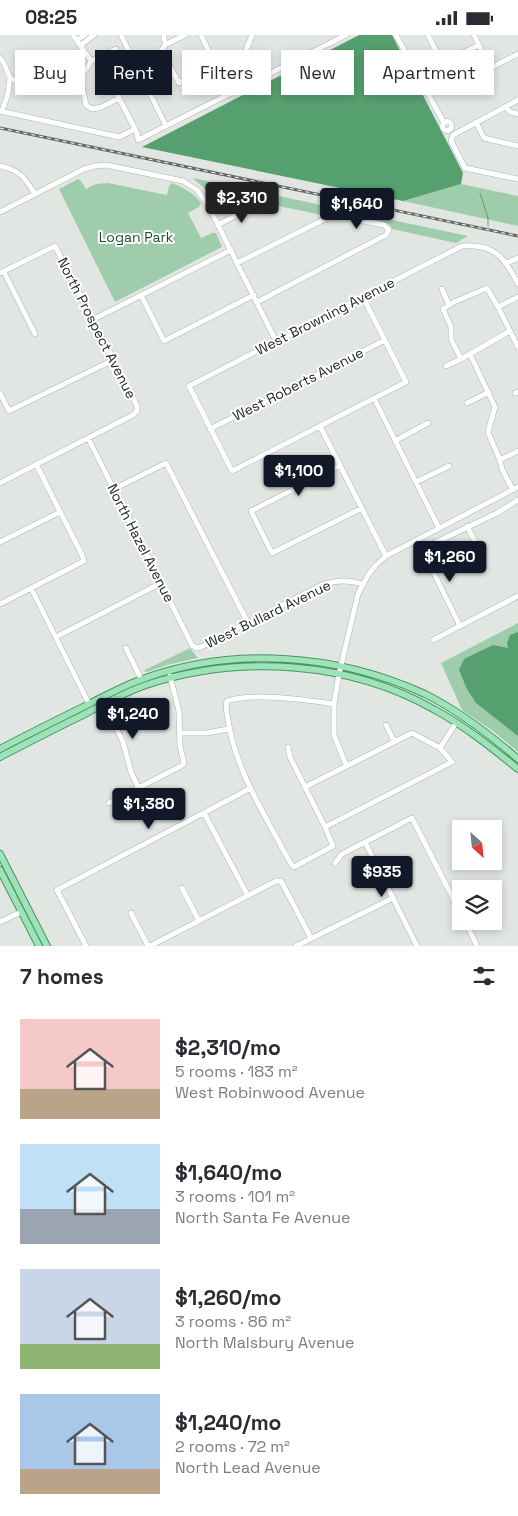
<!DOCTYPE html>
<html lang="en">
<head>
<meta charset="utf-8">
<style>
  :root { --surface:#fff; --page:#f7f7f7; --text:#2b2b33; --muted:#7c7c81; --accent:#111827 }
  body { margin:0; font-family:"Space Grotesk",sans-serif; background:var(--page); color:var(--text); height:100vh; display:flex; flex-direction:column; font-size:19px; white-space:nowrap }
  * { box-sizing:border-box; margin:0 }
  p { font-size:16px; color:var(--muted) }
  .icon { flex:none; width:28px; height:28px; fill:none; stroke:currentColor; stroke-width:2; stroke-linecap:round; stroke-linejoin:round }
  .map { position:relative; height:911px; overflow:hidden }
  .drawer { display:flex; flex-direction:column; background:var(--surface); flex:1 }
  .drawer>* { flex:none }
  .banner { position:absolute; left:15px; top:15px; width:489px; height:45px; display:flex; gap:10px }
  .needle { width:32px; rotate:153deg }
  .tools { position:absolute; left:452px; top:785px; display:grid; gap:10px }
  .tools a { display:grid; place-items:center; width:50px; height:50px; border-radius:0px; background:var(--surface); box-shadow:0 2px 8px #0003; font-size:25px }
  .price { position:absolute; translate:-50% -42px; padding:0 11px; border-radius:5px; background:var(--accent); color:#fff; font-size:16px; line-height:32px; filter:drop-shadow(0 1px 2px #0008) }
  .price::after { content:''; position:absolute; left:50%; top:30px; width:15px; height:11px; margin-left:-8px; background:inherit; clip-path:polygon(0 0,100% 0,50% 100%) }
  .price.on { background:#222; color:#fff }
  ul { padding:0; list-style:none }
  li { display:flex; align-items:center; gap:15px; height:125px; padding:0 20px }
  li span { display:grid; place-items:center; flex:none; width:140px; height:100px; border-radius:0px; color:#555 }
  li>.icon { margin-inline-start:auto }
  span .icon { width:60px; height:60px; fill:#fffc; stroke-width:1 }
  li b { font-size:21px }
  h2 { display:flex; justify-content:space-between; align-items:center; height:60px; padding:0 20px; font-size:21px }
  .tag { padding:0 18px; border-radius:0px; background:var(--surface); box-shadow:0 2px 8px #0003; font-size:18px; line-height:45px }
  .tag.on { background:var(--accent); color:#fff }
  .status { display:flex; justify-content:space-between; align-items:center; height:35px; padding:0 25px; background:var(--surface); direction:ltr }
  .status svg { height:14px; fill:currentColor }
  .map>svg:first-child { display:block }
  .green { fill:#9fcdac }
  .water { fill:#55a06e }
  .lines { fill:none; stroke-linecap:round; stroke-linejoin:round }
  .stream { stroke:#55a06e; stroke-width:1 }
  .minor-casing { stroke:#afb3b0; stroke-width:6 }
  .major-casing { stroke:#489464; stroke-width:8 }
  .minor { stroke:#fff; stroke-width:5 }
  .major { stroke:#9de3b7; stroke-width:6 }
  .rail-casing { stroke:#666866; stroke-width:3 }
  .rail { stroke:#fff; stroke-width:1; stroke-dasharray:4; stroke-linecap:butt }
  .labels { text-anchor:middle; stroke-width:4; stroke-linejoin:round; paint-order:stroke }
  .park-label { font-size:14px; fill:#154e2c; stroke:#fff }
  .street-label { font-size:14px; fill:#222422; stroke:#fff }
</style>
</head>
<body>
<div class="status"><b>08:25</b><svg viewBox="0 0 49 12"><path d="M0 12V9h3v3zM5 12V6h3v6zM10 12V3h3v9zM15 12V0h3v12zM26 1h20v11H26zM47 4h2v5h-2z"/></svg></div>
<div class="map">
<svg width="518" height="911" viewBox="0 0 518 911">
  <rect width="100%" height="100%" fill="#e2e6e3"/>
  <!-- green -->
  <path class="green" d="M193,143l275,58 -12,7 -64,-14 -2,-4 -5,-3 -50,-10 -13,3 -63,-13c-2,-8 -10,-9 -15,-4l-38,-8z
    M78,144l3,2 5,8 10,-5 12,-1 59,12 2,-9 3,-3c12,5 21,9 29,20l-2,4 -11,6 13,25 11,-5h4l6,14 -107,55 -56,-113z
    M461,149l57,12v30l-115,-25z
    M518,588v129l-25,-21 -31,-21 -21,-47z
    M190,613l8,10 -31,7 -20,7 -4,-1z"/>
  <!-- water -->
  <path class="water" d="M359,0h33l71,138 -2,11 -58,17 -261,-54z
    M518,597v104l-42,-33 -9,-14 -8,-19 5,-11 29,-14 15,3 -1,-5 3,-8z"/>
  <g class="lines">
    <!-- stream -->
    <path class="stream" d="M480,158l8,25v8"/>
    <!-- minor casing -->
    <g class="minor-casing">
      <path id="minor" d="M121,0l45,91
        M164,0v4l2,5
        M185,0l-20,10 -4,6 18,32 36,-19
        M201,0l28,59
        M396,0l48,88
        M428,0l29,57
        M474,0l16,33 28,-14
        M77,5l8,-5
        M81,10l13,-10
        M0,23c7,5 6,19 14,22 10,5 17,-4 27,-4 6,0 12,4 19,4 15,1 25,-6 31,-19l-18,-26
        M91,26l25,-12
        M216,32l29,-14 7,-18
        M418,40l61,-30
        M111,42l8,21
        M506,72l4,5 8,2
        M0,76l119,26 16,-8 -16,-31 -17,9 -10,2 -6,-4 -6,-29
        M2,76l6,-17 2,-17
        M442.5 91a4.5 4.5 0 1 1 9 0a4.5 4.5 0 1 1-9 0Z
        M476,87l8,16 34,8
        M135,94l2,4 1,7 208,-105
        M453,100l-2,6 14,27 53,11
        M453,100l65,-35
        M0,131c20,4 25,12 35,28
        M0,177l84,-43 11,-3 11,-1 77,16 14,9 11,15 68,136
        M218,190l24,-13 10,-9
        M237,228l96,-48 51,10 5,5 -3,5 -129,67
        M507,228l11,-5
        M4,237l31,62
        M0,238l55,-27 82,160v5l-4,4 -133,68
        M442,254l7,16
        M141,260l23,46 90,-46
        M363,262l43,85 -174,89 -43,-85 273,-140c32,-2 42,10 56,38
        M518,262l-20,10 20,40
        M498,272l-11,-19 -33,14 -11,7 8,18v12l10,20 49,-28
        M92,285l139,-70
        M470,319l25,53 -7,25 12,28 18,-9
        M446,331l15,-7
        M0,358l9,18 104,-51
        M515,358l3,-1
        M374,363l65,130
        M467,368l22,-11
        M320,391l66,130
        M210,394l175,-89
        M88,403l104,207 4,3 5,-1 121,-62c14,-5 26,-6 40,-1
        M395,406l33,-18
        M500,425l2,9 11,21
        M339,431l-88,45 21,42 88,-44
        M416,447l33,-16
        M114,454l52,-26 82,160
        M467,491l16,31
        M0,507l60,-30
        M31,553l58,116
        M0,569l84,-43 -2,-6 -46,-91
        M460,591l-38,-77 75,-36 21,-13
        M56,602l105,-54
        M433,605l85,-44
        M126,613l15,31
        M104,668l19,39 8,30 7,15
        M386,690l8,16
        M180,698h26l23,-4
        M288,712l2,10 35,70 8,19 -39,21 -3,-3c-24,-45 -55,-92 -63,-144 -1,-7 -3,-13 -1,-19 25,-9 80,-1 107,3
        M440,713l16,-25
        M346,730l-12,-30v-31l5,-30 19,-80 10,-19 8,-10 10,-9 132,-69
        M305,752l107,-54 28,15 12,14 -127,65
        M109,768l72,-37 3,-3 -4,-17 -1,-35 -9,-35
        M204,778l44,83
        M365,807l52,104
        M335,828l7,-9 70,-36 49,96
        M182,853l17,33
        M131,878l17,33
        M465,886l12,25
        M0,887l21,-10
        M86,911l-29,-56 194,-102
        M150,911l126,-65h5l30,57
        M296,911l97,-48"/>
    </g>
    <!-- major casing -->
    <g class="major-casing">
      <path id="major" d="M0,714c28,-15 57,-29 85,-43 18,-9 36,-19 55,-26 92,-34 196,-27 285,14 34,17 64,40 93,65
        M0,722c27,-14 54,-28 81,-41 21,-11 42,-23 65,-31 93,-31 204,-24 289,25 30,16 57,38 83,59
        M0,819l47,92
        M0,835l39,76"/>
    </g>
    <!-- minor -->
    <use href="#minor" class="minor"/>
    <!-- major -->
    <use href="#major" class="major"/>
    <!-- rail casing -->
    <g class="rail-casing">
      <path id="rail" d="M0,93l518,108"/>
    </g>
    <!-- rail -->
    <use href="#rail" class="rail"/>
  </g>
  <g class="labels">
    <!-- park labels -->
    <g class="park-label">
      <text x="136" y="207">Logan Park</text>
    </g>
    <!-- street labels -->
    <g class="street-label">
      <text transform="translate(325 281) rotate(-27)" y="5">West Browning Avenue</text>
      <text transform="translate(97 293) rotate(63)" y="5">North Prospect Avenue</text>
      <text transform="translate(298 349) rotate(-27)" y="5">West Roberts Avenue</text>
      <text transform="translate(141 508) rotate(63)" y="5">North Hazel Avenue</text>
      <text transform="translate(268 579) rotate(-26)" y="5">West Bullard Avenue</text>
    </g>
  </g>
</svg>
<div class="tools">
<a><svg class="needle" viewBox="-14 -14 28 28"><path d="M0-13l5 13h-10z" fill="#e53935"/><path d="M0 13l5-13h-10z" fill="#7c7c81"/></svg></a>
<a><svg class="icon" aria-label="layers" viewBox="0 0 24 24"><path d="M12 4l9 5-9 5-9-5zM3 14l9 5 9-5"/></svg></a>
</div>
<b class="price on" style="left:242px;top:189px">$2,310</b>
<b class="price" style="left:357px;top:195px">$1,640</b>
<b class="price" style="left:299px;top:462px">$1,100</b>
<b class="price" style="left:450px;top:548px">$1,260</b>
<b class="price" style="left:133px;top:705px">$1,240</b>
<b class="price" style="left:149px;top:795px">$1,380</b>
<b class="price" style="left:382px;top:863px">$935</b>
<div class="banner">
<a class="tag">Buy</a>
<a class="tag on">Rent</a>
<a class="tag">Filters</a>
<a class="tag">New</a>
<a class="tag">Apartment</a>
</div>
</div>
<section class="drawer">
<h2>7 homes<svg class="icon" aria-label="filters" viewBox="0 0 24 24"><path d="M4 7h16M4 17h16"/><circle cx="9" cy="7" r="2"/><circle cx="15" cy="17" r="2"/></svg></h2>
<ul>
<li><span style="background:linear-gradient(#f6c9c9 70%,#b9a48a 0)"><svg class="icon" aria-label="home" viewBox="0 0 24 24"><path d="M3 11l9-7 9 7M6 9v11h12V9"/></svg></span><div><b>$2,310/mo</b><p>5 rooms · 183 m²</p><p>West Robinwood Avenue</p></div></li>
<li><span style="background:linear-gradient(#bfe0f5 65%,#9aa5b1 0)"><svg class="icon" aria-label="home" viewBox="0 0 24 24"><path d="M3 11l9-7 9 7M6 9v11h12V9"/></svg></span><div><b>$1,640/mo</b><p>3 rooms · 101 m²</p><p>North Santa Fe Avenue</p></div></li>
<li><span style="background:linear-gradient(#c9d6e8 75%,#8fb573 0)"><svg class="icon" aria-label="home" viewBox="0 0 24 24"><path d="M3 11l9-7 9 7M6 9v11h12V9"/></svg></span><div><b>$1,260/mo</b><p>3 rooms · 86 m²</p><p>North Malsbury Avenue</p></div></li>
<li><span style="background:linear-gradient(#a9c7e8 75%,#b9a48a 0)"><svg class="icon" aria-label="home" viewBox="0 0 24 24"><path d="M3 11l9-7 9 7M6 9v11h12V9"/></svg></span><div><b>$1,240/mo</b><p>2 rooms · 72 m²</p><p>North Lead Avenue</p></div></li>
</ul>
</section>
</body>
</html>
